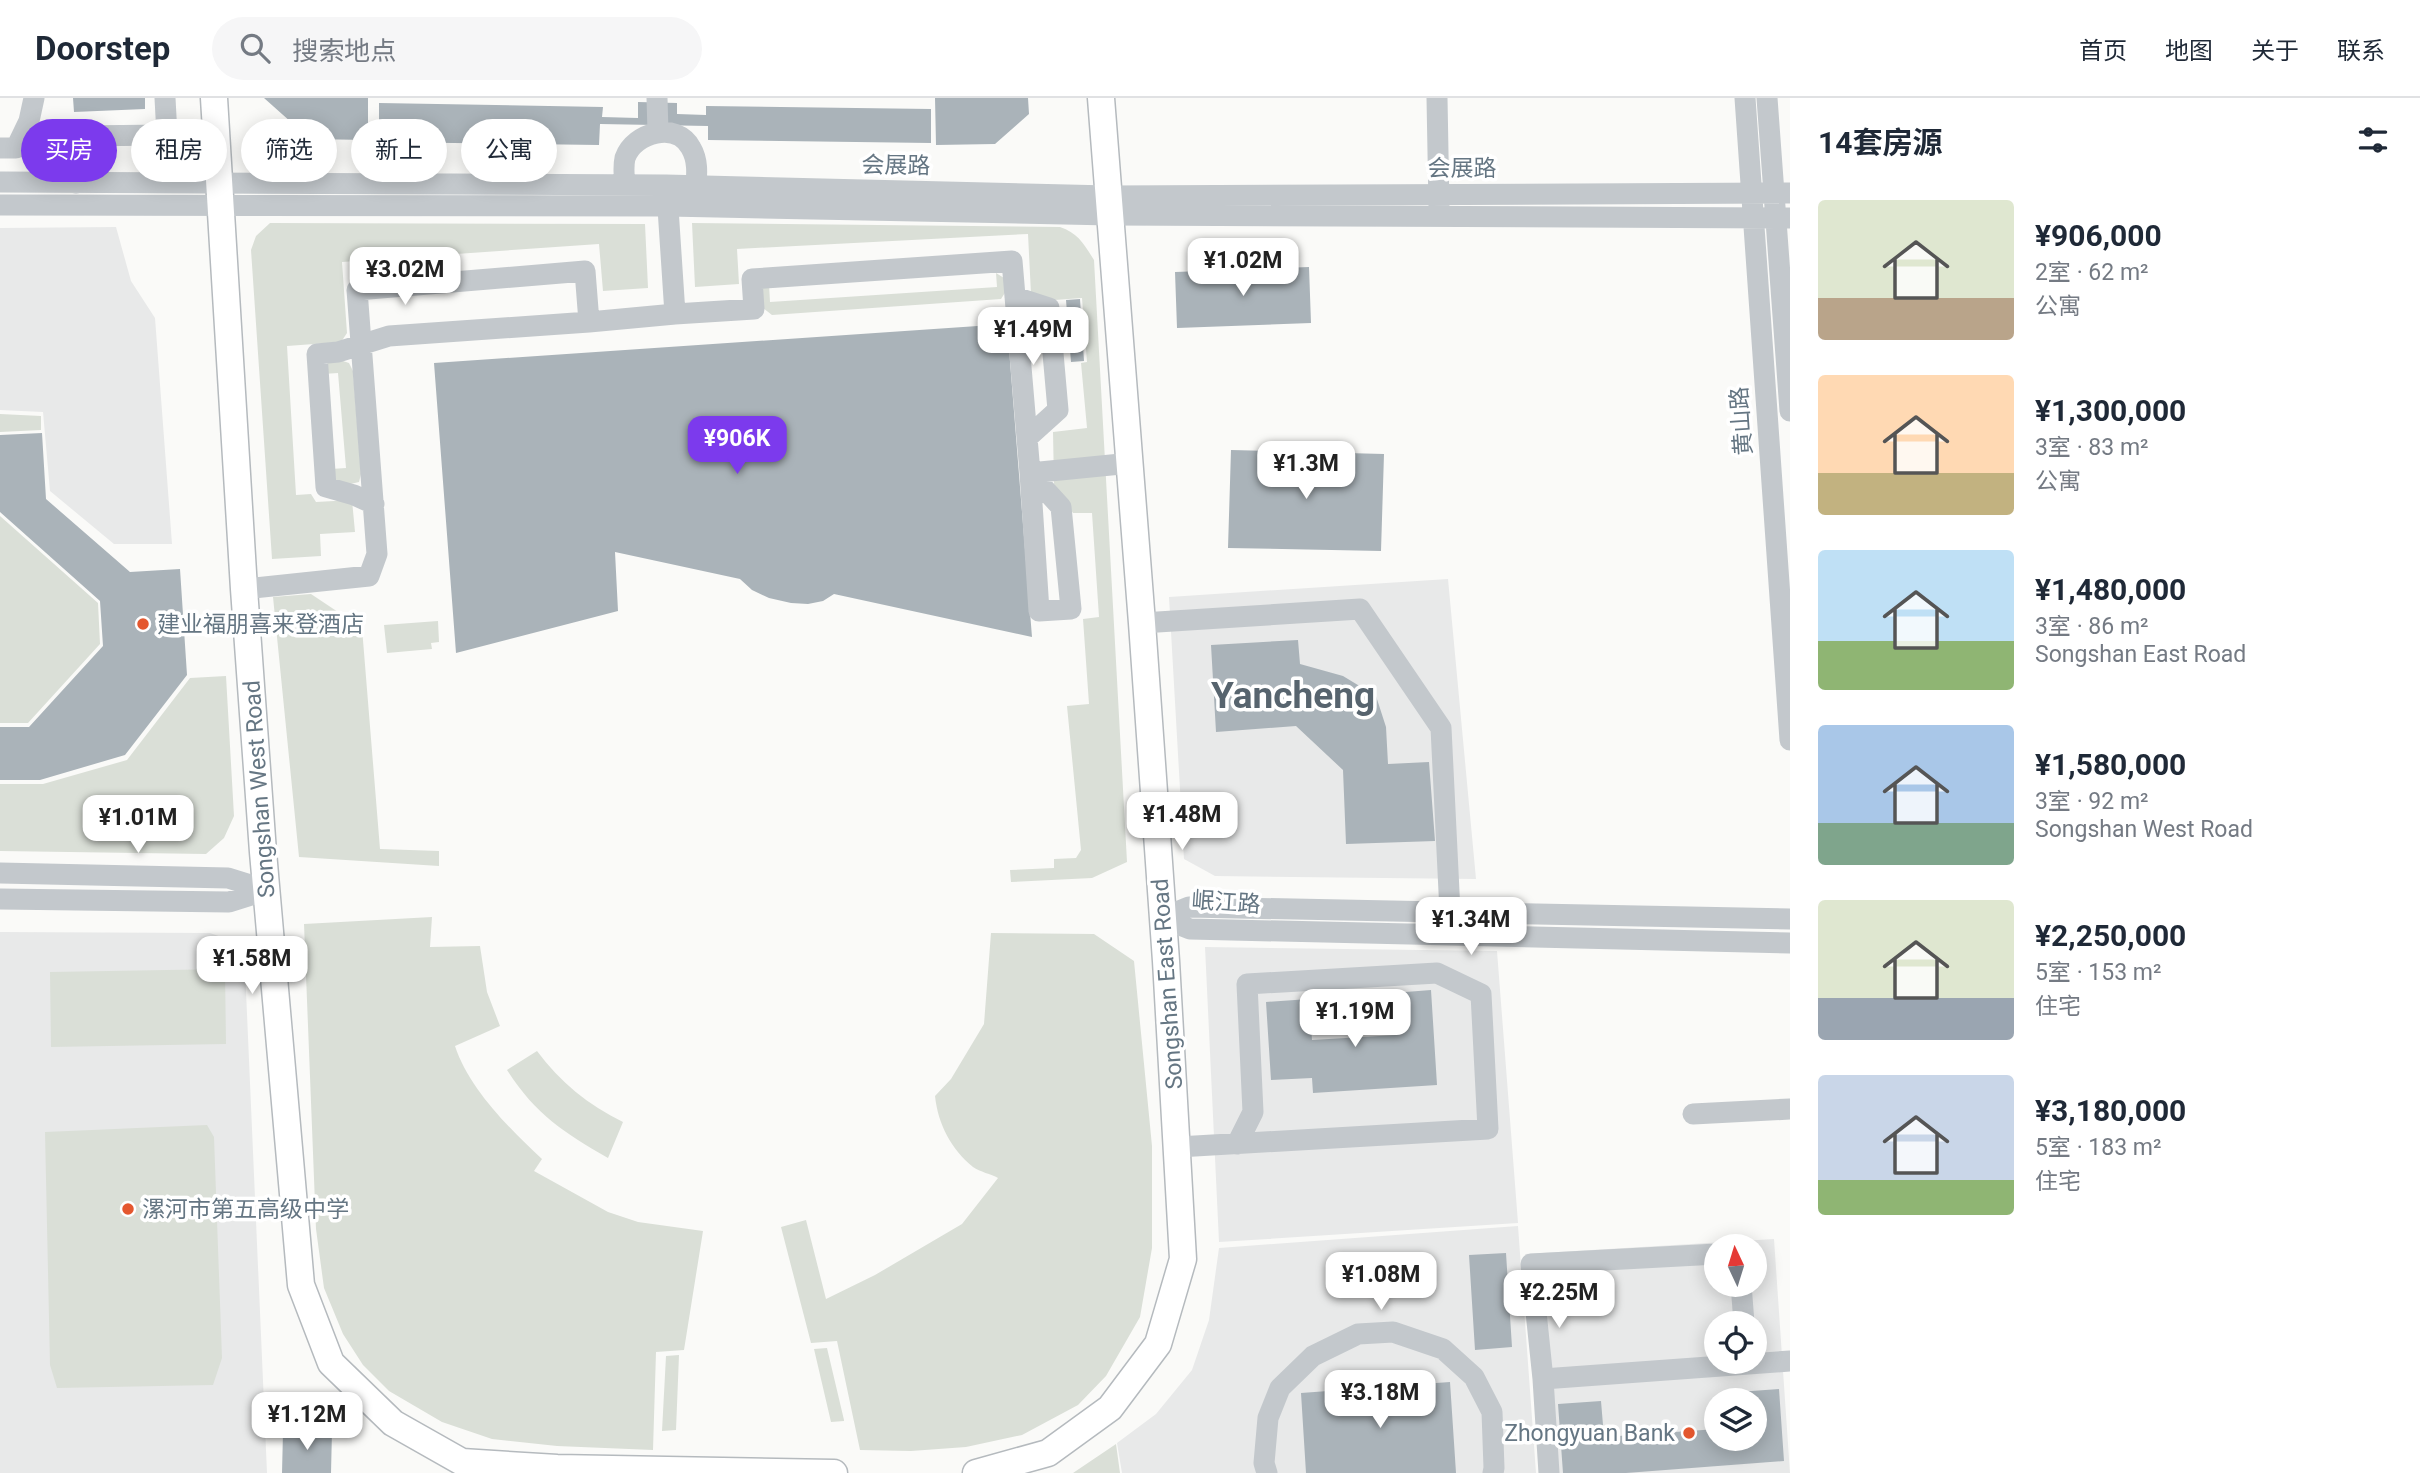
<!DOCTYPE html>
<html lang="zh">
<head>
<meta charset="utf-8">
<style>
  :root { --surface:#fff; --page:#f6f6f7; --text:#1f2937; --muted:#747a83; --line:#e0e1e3; --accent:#7c3aed }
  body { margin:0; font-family:Roboto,"Noto Sans SC",sans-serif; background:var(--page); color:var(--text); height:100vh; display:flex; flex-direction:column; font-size:26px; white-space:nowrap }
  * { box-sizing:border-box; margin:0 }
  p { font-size:23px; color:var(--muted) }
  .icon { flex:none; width:38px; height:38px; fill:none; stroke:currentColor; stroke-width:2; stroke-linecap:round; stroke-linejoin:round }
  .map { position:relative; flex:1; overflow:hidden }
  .details { display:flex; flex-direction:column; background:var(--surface); width:630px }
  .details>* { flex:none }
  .top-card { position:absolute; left:21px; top:21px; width:665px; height:63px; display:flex; gap:14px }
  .needle { width:46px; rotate:356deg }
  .controls { position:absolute; left:1704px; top:1136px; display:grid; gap:14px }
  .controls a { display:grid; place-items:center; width:63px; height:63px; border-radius:50%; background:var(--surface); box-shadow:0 4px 18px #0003; font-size:35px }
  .price { position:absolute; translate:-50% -60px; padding:0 16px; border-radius:14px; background:#fff; color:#222; font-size:23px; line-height:46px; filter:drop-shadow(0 2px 4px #0008) }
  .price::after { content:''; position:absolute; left:50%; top:42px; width:21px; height:16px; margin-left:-10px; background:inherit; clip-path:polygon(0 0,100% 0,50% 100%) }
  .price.on { background:var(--accent); color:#fff }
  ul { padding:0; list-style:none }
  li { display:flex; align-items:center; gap:21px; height:175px; padding:0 28px }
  li span { display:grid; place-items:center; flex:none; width:196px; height:140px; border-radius:7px; color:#555 }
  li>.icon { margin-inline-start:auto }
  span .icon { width:84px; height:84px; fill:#fffc; stroke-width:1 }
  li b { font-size:30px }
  h2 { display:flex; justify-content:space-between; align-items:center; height:84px; padding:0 28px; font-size:30px }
  .chip { padding:0 24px; border-radius:32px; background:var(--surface); box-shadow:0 4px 18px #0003; font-size:24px; line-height:63px }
  .chip.on { background:var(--accent); color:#fff }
  header { display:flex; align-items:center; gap:42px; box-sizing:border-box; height:98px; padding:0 35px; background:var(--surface); border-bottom:2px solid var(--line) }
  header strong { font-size:33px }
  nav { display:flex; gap:38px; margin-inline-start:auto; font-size:24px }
  .search { width:490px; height:63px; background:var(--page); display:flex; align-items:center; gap:18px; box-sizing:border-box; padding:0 24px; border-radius:38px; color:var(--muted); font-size:26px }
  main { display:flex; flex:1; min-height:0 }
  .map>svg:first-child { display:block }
  .built { fill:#e8e9e9; fill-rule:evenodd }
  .green { fill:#dadfd7 }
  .building { fill:#aab3b9 }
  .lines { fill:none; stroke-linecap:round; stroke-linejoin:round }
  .major-casing { stroke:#b5babe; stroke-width:29 }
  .minor { stroke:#c3c8cc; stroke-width:21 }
  .major { stroke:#fff; stroke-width:26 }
  .poi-dot { fill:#e4572e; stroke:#fff; stroke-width:2.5 }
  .labels { text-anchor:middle; stroke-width:7; stroke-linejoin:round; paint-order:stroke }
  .street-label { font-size:23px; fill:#657683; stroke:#fff }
  .poi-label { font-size:23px; fill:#657683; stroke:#fff; text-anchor:start }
  .town-label { font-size:37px; font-weight:bold; fill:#57646e; stroke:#fff }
</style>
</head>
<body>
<header>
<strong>Doorstep</strong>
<div class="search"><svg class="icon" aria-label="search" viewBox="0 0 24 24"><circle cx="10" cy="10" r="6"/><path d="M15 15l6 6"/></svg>搜索地点</div>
<nav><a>首页</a><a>地图</a><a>关于</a><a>联系</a></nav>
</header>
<main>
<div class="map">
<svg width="1790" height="1375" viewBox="0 0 1790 1375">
  <rect width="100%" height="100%" fill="#fafaf8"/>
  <!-- built -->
  <path class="built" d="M116,129l15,54 24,37 17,226h-58l-64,-53 -7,-79 -43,-2v-182z
    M1448,481l28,300 -261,-3 -31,-17 -15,-262z
    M0,834l210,1 34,12 23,528h-267z
    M1205,849l292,4 21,272 -299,19z
    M1518,1128l18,247h-414l-5,-30 39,-29 36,-44 17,-50 10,-72z
    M1774,1141l16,234h-250l-15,-219zM1717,1148h38v38h-38zM1717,1225h38v39h-38zM1717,1302h38v38h-38z"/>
  <!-- green -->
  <path class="green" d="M270,125l375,1 3,64 -45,3 -4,-47 -257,18 5,71 -6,9 -54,4 9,149 15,-1 5,8 36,-2 3,32 -35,2 1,22 -49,3 -21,-309 5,-14z
    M692,125l368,4c18,6 24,17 34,33l33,602 -35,16 -81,4 -1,-12 44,-2v-9l22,-1 5,-8 -14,-144 22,-2 -6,-85 16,-2 -7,-104h-19l-19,-29 -1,-52 34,-4 -6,-65 6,-1 -5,-64 -41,3 -10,-7 -3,-60 -291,15 2,35 -44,3z
    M996,175l8,5 4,10 -7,11 -229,16 -9,-7 -2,-20 8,-4 1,18 227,-15z
    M340,262l9,3 4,8 8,103 -2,8 -13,3 -11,-5 -4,-11 15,-1 -8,-95 -15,1 5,-12z
    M0,316l41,2v14l-41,2z
    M0,418l98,87 2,41 -72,79h-28z
    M311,496l51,34 18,221 59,2v15l-140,-9 -26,-260z
    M438,523l1,21 -8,1 1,6 -45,4 -3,-28z
    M226,578l8,140 -10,22 -18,16 -206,-3v-67h43l84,-24 63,-82z
    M432,819l-2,30 50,-1 7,46 13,34 -45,20c14,43 55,83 87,113l-8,12 74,41 30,10 65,9 -19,119 -28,2 -3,98 -96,-4 -65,-7 -50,-17 -53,-31 -26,-26 -20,-31 -19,-46 -8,-59 -12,-305z
    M991,835l103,1 40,27 18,185v102l-12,69 -34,59 -28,29 -56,30 -56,12 -55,4 -51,-1 -23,-109 -26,2 -30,-116 25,-7 20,79 49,-24 87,-51 36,-46c-7,-4 -18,-6 -25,-11 -22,-18 -35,-43 -38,-71l16,-17 33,-55z
    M225,871l1,75 -175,3 -1,-75z
    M537,953c23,31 51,54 86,71l-15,36c-45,-26 -72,-43 -101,-88z
    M207,1027l7,12 8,221 -9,27 -156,3 -7,-23 -5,-233z
    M827,1250l17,72v1l-13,1 -17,-73z
    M679,1257l-3,75 -14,1 4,-75z
    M1116,1346l4,29h-47z"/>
  <!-- building -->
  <path class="building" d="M73,0h72v11l-71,3z
    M264,0h104v42l-58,-1z
    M935,0h93l1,16 -34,30 -59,1z
    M638,4l39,1v11l29,1v-9l225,3v34l-223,-3v-14l-108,-2 -1,21 -220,-3v-39l224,4 -1,10 36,1z
    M1309,169l2,56 -134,5 -2,-56z
    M1080,201l4,62 -13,1 -5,-62z
    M1007,226l25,313 -198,-43 -11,7 -15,3 -17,-1 -22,-5 -17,-8 -12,-11 -125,-27 3,59 -162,42 -22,-290z
    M42,335l4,66 84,73 50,-3 7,106 -62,80 -85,25h-40v-53h29l74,-81 -3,-45 -100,-89v-77z
    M1231,352l153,4 -3,97 -153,-3z
    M1298,542l2,24 43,12 33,20 10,31 2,37 41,-2 6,79 -89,3 -3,-74 -47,-44 -80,6 -5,-87z
    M1431,892l6,95 -124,8 -1,-15 -41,2 -5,-78 43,-3 3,41 84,-5 -3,-42z
    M1506,1155l6,94 -37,3 -6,-95z
    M1450,1284l6,91h-150l-5,-80z
    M1779,1291l5,72 -158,12h-63l-5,-69 43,-3 3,36 113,-8v9h38v-38h-16l-1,-8z
    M332,1333l-1,42h-49l1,-41z"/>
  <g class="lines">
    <!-- major casing -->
    <g class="major-casing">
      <path id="major" d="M214,0l30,491 19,263 38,433 30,78 62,60 69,39 95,6 277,5
        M976,1375l72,-20 62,-45 48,-64 25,-85 -17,-298 -24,-338 -41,-525"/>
    </g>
    <!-- minor -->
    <path class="minor" d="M657,0l1,34
      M1437,0l2,109
      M1745,0l45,642
      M1767,0l23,313
      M0,50h16l13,-27 5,-23
      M0,84l666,3 443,11 681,-3
      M76,85v-47l91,-1 -2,-37
      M625,88c-1,-9 -2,-19 0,-28 9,-26 52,-37 66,-10 7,12 6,25 5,38
      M0,107l668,1 443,9 679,3
      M1015,199l34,11 9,102 -31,28
      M675,216l79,-5 -2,-30 260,-18 18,212 101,-10
      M1030,375l31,34 10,102 -32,2z
      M374,406l-20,-9 -28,-8 -9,-133 21,-2 51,-16 200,-14
      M244,491l125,-13 8,-22 -20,-264 228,-19 4,51 86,-8 -8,-121
      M1142,525l218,-14 81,119 9,184
      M0,775l228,5 39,12
      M0,801l229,3 38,-12
      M1162,820l28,11 600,14
      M1162,820l27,-11 601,12
      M1693,1016l97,-5
      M1178,1049l310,-18 -7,-135 -44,-21 -190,11 6,128 -16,32
      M1717,1156l-186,10 12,115 247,-18
      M1741,1186l3,39
      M1543,1281l6,94
      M1267,1375l-3,-10 4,-45 12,-30 33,-32 45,-22 35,-2 50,17 31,28 18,35 2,56 -1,5"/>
    <!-- major -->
    <use href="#major" class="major"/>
  </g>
  <!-- markers -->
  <g class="poi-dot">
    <circle cx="143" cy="526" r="7"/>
    <circle cx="128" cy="1111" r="7"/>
    <circle cx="1689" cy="1335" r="7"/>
  </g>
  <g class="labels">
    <!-- street labels -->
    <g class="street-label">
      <text transform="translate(896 67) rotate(1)" y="8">会展路</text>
      <text x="1462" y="78">会展路</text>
      <text transform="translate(1741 323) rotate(-94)" y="8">黄山路</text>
      <text transform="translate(259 691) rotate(-94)" y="8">Songshan West Road</text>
      <text transform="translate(1226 804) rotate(4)" y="8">岷江路</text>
      <text transform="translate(1167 886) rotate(-94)" y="8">Songshan East Road</text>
    </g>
    <!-- poi labels -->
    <g class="poi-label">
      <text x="157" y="534">建业福朋喜来登酒店</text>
      <text x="142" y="1119">漯河市第五高级中学</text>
      <text x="1675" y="1343" text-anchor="end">Zhongyuan Bank</text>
    </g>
    <!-- town labels -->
    <g class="town-label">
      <text x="1293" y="610">Yancheng</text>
    </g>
  </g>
</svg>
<div class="controls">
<a><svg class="needle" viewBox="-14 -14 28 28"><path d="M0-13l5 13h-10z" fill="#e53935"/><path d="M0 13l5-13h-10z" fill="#747a83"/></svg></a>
<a><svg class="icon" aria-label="locate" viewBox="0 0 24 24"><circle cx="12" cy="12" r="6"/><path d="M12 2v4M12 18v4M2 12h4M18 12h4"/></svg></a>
<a><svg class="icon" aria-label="layers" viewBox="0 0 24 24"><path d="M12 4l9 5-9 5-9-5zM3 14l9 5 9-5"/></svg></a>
</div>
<b class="price" style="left:1243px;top:200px">¥1.02M</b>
<b class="price" style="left:405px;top:209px">¥3.02M</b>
<b class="price" style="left:1033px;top:269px">¥1.49M</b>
<b class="price on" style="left:737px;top:378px">¥906K</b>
<b class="price" style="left:1306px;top:403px">¥1.3M</b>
<b class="price" style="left:1182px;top:754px">¥1.48M</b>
<b class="price" style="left:138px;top:757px">¥1.01M</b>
<b class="price" style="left:1471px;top:859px">¥1.34M</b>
<b class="price" style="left:252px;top:898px">¥1.58M</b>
<b class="price" style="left:1355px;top:951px">¥1.19M</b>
<b class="price" style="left:1381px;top:1214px">¥1.08M</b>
<b class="price" style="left:1559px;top:1232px">¥2.25M</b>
<b class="price" style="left:1380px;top:1332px">¥3.18M</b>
<b class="price" style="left:307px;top:1354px">¥1.12M</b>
<div class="top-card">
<a class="chip on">买房</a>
<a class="chip">租房</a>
<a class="chip">筛选</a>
<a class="chip">新上</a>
<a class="chip">公寓</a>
</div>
</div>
<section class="details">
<h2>14套房源<svg class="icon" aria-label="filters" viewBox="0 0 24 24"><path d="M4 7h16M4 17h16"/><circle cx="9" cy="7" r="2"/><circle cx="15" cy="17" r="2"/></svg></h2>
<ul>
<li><span style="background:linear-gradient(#dfe7d0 70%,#b9a48a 0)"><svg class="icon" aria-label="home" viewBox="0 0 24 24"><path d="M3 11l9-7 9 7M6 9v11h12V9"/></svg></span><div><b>¥906,000</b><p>2室 · 62 m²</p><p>公寓</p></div></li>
<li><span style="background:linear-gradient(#ffd9b3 70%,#c2b280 0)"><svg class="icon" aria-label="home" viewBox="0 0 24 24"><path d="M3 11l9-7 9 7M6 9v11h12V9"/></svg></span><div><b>¥1,300,000</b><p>3室 · 83 m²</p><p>公寓</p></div></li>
<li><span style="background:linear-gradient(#bfe0f5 65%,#8fb573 0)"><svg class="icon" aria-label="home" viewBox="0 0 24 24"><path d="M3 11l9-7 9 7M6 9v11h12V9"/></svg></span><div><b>¥1,480,000</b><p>3室 · 86 m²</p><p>Songshan East Road</p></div></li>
<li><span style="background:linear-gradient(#a9c7e8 70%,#7fa58c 0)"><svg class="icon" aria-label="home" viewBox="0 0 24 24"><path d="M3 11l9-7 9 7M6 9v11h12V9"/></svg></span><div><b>¥1,580,000</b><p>3室 · 92 m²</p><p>Songshan West Road</p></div></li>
<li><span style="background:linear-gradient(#dfe7d0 70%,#9aa5b1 0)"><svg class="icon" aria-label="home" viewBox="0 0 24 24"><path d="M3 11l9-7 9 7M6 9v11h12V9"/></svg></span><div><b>¥2,250,000</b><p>5室 · 153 m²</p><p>住宅</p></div></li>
<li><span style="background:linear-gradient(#c9d6e8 75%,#8fb573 0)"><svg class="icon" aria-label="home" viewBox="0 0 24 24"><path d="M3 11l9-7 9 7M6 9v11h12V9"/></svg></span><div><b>¥3,180,000</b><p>5室 · 183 m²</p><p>住宅</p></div></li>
</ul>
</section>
</main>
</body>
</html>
